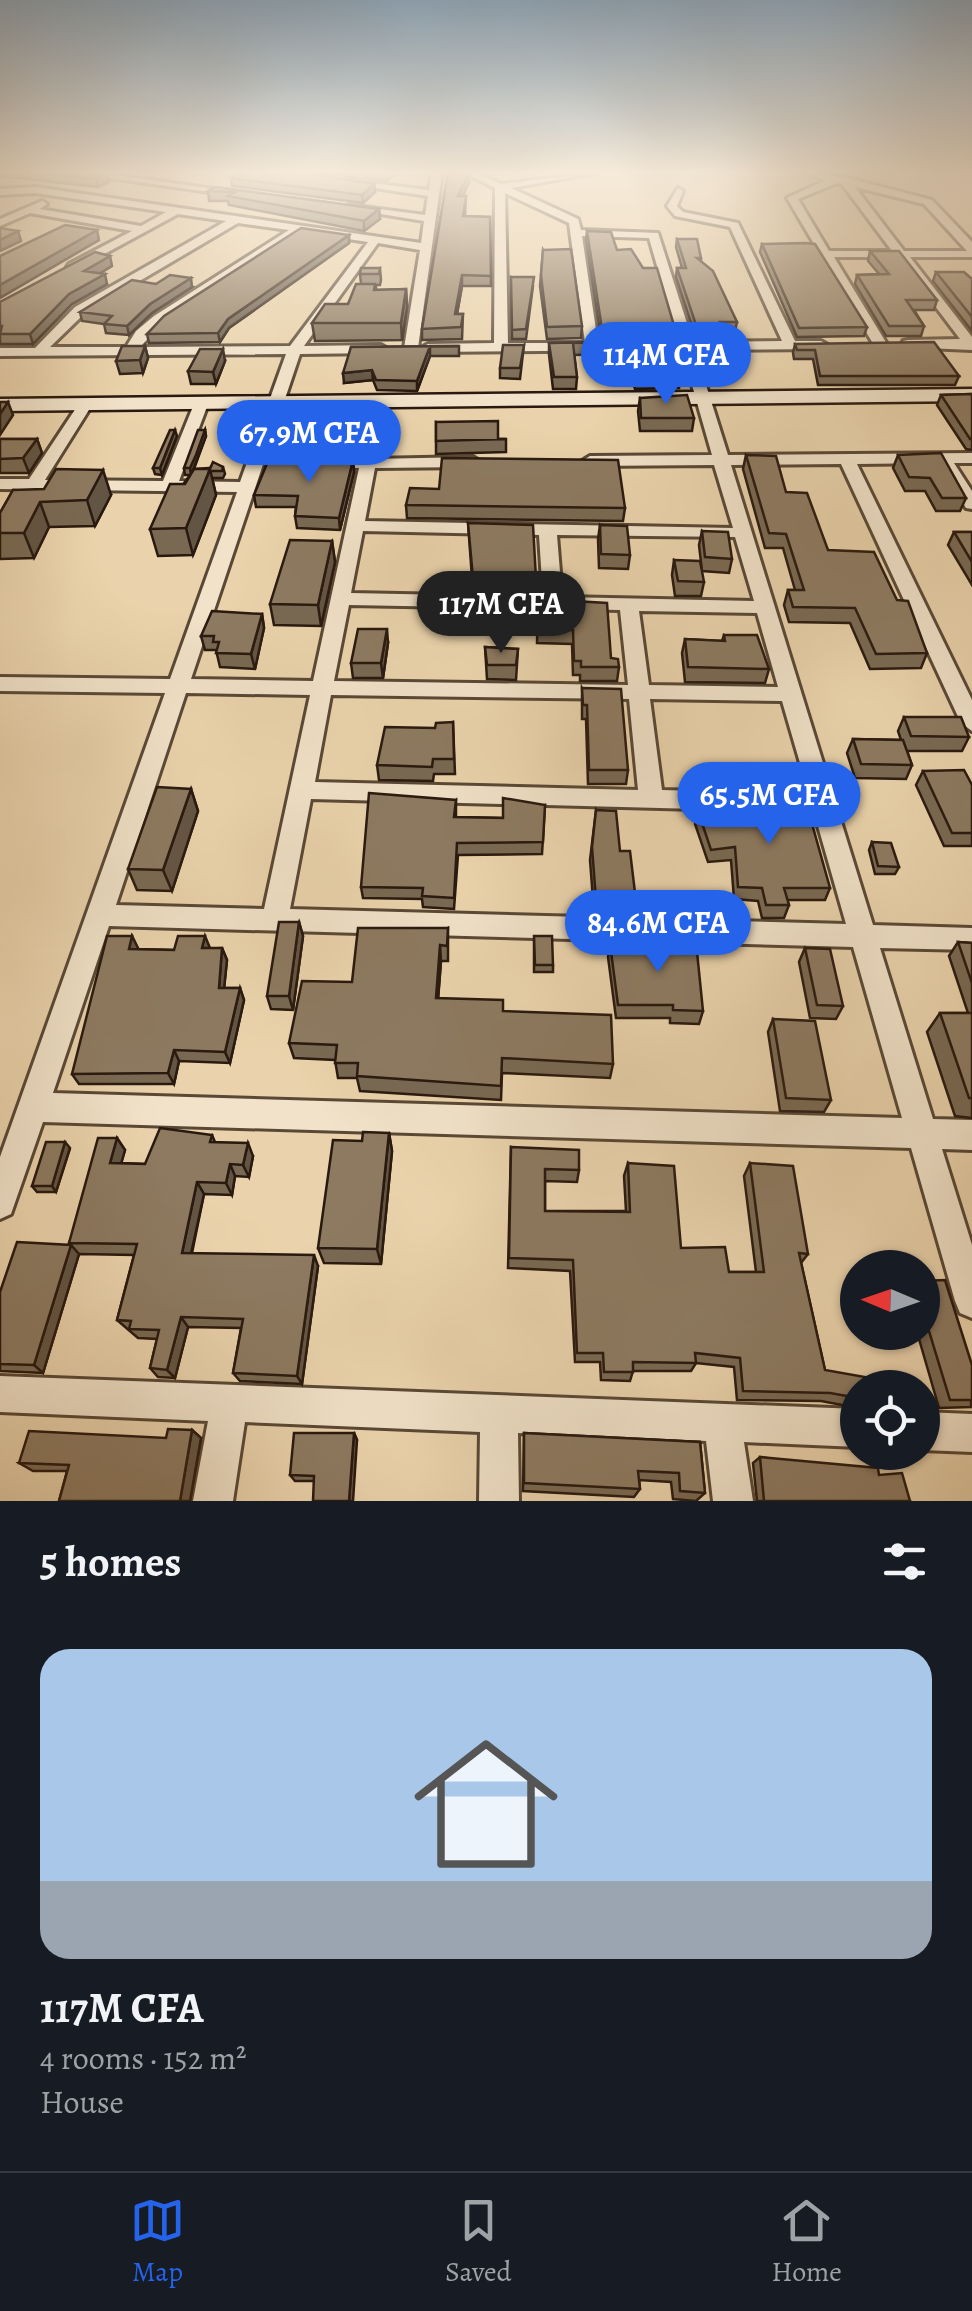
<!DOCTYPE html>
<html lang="en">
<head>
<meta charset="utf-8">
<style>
  :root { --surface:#171b24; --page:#20242c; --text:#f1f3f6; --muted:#9ea1a6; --line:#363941; --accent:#2563eb }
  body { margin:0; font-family:Alegreya,serif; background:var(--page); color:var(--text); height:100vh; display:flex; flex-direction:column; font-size:38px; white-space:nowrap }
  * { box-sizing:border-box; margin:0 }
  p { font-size:32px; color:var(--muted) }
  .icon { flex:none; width:55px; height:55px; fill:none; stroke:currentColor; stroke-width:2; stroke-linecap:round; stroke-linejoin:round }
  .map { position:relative; height:1501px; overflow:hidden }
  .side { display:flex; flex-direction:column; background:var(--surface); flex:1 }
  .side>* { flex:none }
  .needle { width:65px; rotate:272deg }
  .tools { position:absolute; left:840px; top:1250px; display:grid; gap:20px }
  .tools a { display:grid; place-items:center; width:100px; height:100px; border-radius:50%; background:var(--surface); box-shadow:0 2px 8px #0004; font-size:50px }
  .price { position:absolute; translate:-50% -85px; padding:0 22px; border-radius:35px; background:var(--accent); color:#fff; font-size:32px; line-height:65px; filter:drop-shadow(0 2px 5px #0008) }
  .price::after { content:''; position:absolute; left:50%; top:60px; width:30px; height:22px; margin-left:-15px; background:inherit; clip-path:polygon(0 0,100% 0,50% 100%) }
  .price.selected { background:#222; color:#fff }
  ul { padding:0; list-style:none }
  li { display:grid; align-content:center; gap:20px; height:530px; padding:0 40px }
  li+li { border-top:2px solid var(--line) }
  li span { display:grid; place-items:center; height:310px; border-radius:30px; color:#555 }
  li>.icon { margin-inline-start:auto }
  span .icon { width:180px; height:180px; fill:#fffc; stroke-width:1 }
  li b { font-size:42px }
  h2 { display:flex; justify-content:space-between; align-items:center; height:120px; padding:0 40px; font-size:42px }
  .menu { display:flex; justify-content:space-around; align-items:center; height:140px; border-top:2px solid var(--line); background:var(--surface); font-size:28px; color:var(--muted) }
  .menu a { display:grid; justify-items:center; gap:5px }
  .menu .selected { color:var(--accent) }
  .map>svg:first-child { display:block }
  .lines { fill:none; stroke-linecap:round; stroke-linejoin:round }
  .street-casing { stroke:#594836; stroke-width:6 }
  .secondary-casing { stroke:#29190f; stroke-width:5 }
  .street { fill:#f1e2c9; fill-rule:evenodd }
  .secondary { fill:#f1e2c9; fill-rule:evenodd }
  .wall { fill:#796953; stroke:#29190f; stroke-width:2.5 }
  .shaded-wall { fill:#635544; stroke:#29190f; stroke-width:2.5 }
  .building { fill:#8d7a61; stroke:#29190f; stroke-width:2.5 }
</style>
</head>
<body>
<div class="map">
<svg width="972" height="1501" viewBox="0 0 972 1501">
  <rect width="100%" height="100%" fill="#ead3ac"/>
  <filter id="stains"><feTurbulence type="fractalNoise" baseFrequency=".002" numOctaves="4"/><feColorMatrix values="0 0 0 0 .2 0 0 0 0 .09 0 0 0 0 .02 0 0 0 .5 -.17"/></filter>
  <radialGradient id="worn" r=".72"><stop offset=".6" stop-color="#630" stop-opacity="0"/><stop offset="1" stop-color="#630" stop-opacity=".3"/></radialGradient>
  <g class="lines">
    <!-- street casing -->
    <g class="street-casing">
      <path id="street" d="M75,173h25l143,20 -5,3z
        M432,173h10l-24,175 -7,4 -7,-4 16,-98 -42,-7 -74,103 77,-1 7,4 -7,4 -81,1 -109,325 122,2 46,-213 -40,-2v-6l154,-3 8,5 -8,5 -98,1 -10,53 368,7 -19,-63 -124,1 -8,-5 8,-5 122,-1 -30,-105 -254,2 -7,-4 7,-4 66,-1 1,-155 -30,-15h12l24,11 93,-11 -83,15 67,31 3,11 77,3 35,109 89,-1 -52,-114 -55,-11 -8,-10 11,-18 5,3 -6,15 6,6 55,11 57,118h26l7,4 -7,4 -126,1 33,105 244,-2v10h-18l18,28v18l-6,-1 -28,-45 -81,1 115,236v31l-11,-8 -120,-259 -110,1 142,460 99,3v22l-92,-2 53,171 39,1v30l-30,-1 30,96v73l-12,-5 -5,-12 -44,-153 -868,-26 -32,92 -11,5v-62l165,-464 -165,-2v-14l170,2 67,-187 -237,-3v-10h29l51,-77 5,-1 7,4 -47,75 118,1 31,-77 7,-4 7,4 -29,77 61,1 46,-128 -286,2v-8h35l40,-41 151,-86 -48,-7 -105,57 -6,-4 2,-3 63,-33 -102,-18 -30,13v-7l42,-18 5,3 -7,5 101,17 25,-14 -131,-19 -35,2v-6l35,-2 386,56 3,-22 -80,-13 5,-3 76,10 3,-19 -87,-13 5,-3 83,10zM505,193l64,30 16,120h-77zM238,223l51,7 -135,86 -18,15 -10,16h-76l35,-34zM301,232l67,10 -78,104 -150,1 24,-25zM582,236l67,2 30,104 -81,1zM363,531l176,4 4,62 -192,-4zM557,535l178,2 19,64 -192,-4zM349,605l271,5 8,75 -294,-4zM639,611l118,2 21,74 -129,-2zM186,693l124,2 -46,214 -148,-4zM331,695l298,4 9,91 -323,-8zM650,699l132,2 27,93 -147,-4zM311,799l503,13 32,112 -556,-15zM109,926l744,21 49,171 -849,-25z
        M805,173l39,4 88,23 40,42v15h-62l62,80v13l-69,-3v-6l5,-1 52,-1 -62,-82h-64l53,87 -12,3 -88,-149 39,-18zM837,183l5,1 50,67h-63l-31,-52zM855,187l69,17 43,47h-63z
        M0,1376l858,33v38l-114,-5 9,59h-40l-7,-60 -188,-8 1,68h-40l1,-69 -235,-10 -12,79h-40l15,-80 -208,-9z
        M922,1412l50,2v38l-50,-2z"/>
    </g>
    <!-- secondary casing -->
    <g class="secondary-casing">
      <path id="secondary" d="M972,389v12l-972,10v-12z"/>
    </g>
    <!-- street -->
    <use href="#street" class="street"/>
    <!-- secondary -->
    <use href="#secondary" class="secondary"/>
  </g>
  <!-- wall -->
  <path class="wall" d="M0,173h102l7,9 -11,5 -98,-11z
    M316,173h81l-10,8z
    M448,173l21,9 -7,14h4l-1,20 25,1 1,69h-29l-5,28h6l-1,25 -40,1v-11z
    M231,178l143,6 1,8 -12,11 -131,-17z
    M215,187l164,22 1,10 -16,12 -135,-26 -1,-4h-19l-1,-10z
    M587,231l56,37 32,61 -1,9h-73l-15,-98z
    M349,235v8l-120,85 -9,14 -71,1 -2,-9z
    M677,239l24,19v3l36,61 -2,9 -14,1 -1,6h-24l-20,-61 1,-9h5l-6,-21z
    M762,244l105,83 -3,9 -67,1 -37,-85z
    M543,250l39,76 -1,12 -34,1 -7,-53z
    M870,251l67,49 -3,10h-20l10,16 -3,10h-35l-31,-52 2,-9 22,-1 -11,-13z
    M112,266l-12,7 7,11 -35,20 -39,40h-33v-42z
    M380,268l1,12 -1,5h-4v5l30,-1 1,18 -5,33 -87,1 -3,-18 36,-19 13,-20 -1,-10z
    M936,272l36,7v52l-39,-50z
    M511,277l22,9 -7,53h-14z
    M156,284l36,3 -40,26 -23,22 -23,-2 -2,-9 -22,-3 -2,-9z
    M607,342l-1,12 -32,1 3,22 -1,12h-23l-4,-34v-12z
    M627,344l54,33 -2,11 -44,1 -10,-35z
    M795,344l164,32 -4,9h-137l-5,-26h-19l-1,-6z
    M524,345l-4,34 -20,-1v-10z
    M145,346l3,12 -5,15 -23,1 -4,-13z
    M459,346v10h-29l-13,35 -40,-1 -4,-10 -29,3 7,-36z
    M225,361l-9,23h-25l-3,-13z
    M972,394v56l-6,-1 -29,-44 4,-10z
    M640,398l54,20 -2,13h-52l-2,-20z
    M329,417l1,6 55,17 -1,14 -110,1 -2,-12z
    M436,422l62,17h8v13l-70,2z
    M205,430l1,6 -12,33 29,-2 2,7 -2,4h-11l4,17 -23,60 -35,1 -8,-27 40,-54h-5l-1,-7z
    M177,436l-15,39 -7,-1 -2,-6z
    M0,439h37l5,14 -13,20h-29z
    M746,455l40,37 42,58 69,50 30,53 -6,15 -51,1 -20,-46 -61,-1 -5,-17 4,-15h7l-12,-42h-18l-22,-79z
    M898,455l68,43 -6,13h-24l-11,-20h-20l-12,-23z
    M353,460l1,12 -14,58 -43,-2 -2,-12 1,-9h-40l-2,-12z
    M439,489l186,19 -2,13 -216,-3 -1,-13z
    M13,490l98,5 -16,31 -46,1 -15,31 -34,1v-46z
    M468,523l68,56v14l-63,-1z
    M600,525l30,30 -2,14 -29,-1 -1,-29z
    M702,531l30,28 -3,14 -27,-2 -3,-26z
    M954,532h18v53l-24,-40z
    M332,541l3,21 -14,64 -47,-1 -4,-21z
    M674,560l30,22 -3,14h-26l-3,-21z
    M538,599l73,59 8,9 -2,14h-37v-6h-7l-1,-31 -35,-1z
    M262,614l2,14 -9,41 -35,-2 -4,-17h-11l-4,-14z
    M724,635l45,34 -4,14 -80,-1 -3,-29 3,-14 37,2z
    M388,643l-5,35h-30l-2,-15z
    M485,647l33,2 -2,31 -29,-1z
    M582,688l46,82 -2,14h-38l-2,-65h-4z
    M904,717l65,20 -7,14h-55l5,14 -6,14 -51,-1 -8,-25 6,-14 48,1 -3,-9z
    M453,722l2,52h-21l-1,7 -54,-1 -2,-15 58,-37z
    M923,771l49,14v61h-28l-28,-61z
    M191,789l7,22 -26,80 -35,-1 -9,-21z
    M456,800v17l47,1 42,-13 -3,49 -84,1 -4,54 -31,-2 -1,-8 -59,-1 -2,-11z
    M721,804l109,84 -5,12h-38l2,5 -5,13h-22l-4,-17 -24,-2 -3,-39 -23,2 -13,-38 3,-13 21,-2z
    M596,810l24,41 16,50 -3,13 -39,-1 -4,-53z
    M872,842l27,25 -4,7h-20l-6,-24z
    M299,922l4,14 -10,74 -22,-1 -4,-13z
    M448,928v33h-7l-3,37 65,13 110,53 -3,14 -108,-5 -1,27 -141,-9 -3,-13h-19l-3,-18 -41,-2 -5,-15 63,-61z
    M132,936l6,13 36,1 48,-2 5,12 -3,28h16l4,12 -14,63 -51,-2 -5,23h-95l-7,-10z
    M958,942l14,1v175l-17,-2 -28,-84 13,-19h28l-19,-57z
    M534,943l19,22v7h-19z
    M610,944l93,67 -4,13 -29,-1v-5h-54l-8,-61z
    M805,948l38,58 -7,13 -26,-1 -11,-56z
    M773,1019l58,81 -7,12 -44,-1 -12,-79z
    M389,1133l3,18 -11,113 -57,-1 -6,-15 44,-107z
    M212,1135l3,7 38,14 -4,21 -14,-1 -3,19 -28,-1 -12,59 126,13 -16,118 -62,-3 -7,-8 8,-45 -53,-1 -13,51 -17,-1 -8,-9 7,-29 -19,-1 -21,-18 17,-65 -55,-1 -36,119 -43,-2v-79l71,-47 -2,-2 48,-105 8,12 -4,13 24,1z
    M511,1147l68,23 -2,12 -32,-1v30h81l-2,-35 4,-13 53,85 48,24h27l-12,-96 6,-13 58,91 -7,9 24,107 33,18v20l-37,-7 -84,-1 -3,-33 -38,-4 -5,8h-58l-3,10 -29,-1 -1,-18h-25l-5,-91 -62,-3z
    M70,1148l-14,44h-19l-5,-6z
    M922,1281l50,84 -1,42 -32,1 -22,-76h5z
    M192,1430l9,8 -11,63h-131l8,-30h-34l-14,-8 147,-25z
    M354,1433l3,7 -43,41h-19l-5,-6z
    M524,1433l176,9 5,51 -9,8 -23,-2 -2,-17 -32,-2 1,9 -6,8 -111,-6z
    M760,1457l119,18 31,26h-153l-4,-38z"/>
  <!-- shaded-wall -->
  <path class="shaded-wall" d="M107,173l2,9 -11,5 -2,-8z
    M387,173h10l-10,8z
    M469,173v9l-11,24v-10z
    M374,184l1,8 -12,11 -1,-8z
    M379,209l1,10 -16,12v-10z
    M97,230l2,10 -99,58v-13z
    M18,231l3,10 -21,10v-11z
    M349,235v8l-120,85 -9,14 -2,-9 10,-14z
    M110,256l2,10 -25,15 -3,-10z
    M105,274l2,10 -35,20 -39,40 -3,-10 39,-40z
    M462,275v11l-7,39v-11z
    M191,278l1,9 -40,26 -23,22 -2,-9 23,-22z
    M406,289l1,18 -5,33 -1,-17z
    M145,346l3,12 -5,15 -3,-13z
    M430,346v10l-13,35v-10z
    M223,349l2,12 -9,23 -3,-12z
    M372,370l1,10 -29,3 -1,-10z
    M8,402l5,13 -13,20v-21z
    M175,430l2,6 -15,39 -2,-7z
    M205,430l1,6 -15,39 -1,-7z
    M37,439l5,14 -13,20 -6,-15z
    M353,460l1,12 -14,58 -1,-12z
    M210,469l6,26 -23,60 -7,-27z
    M103,470l8,25 -16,31 -8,-26z
    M40,502l9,25 -15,31 -10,-25z
    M332,541l3,21 -14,64 -3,-21z
    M262,614l2,14 -9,41 -4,-15z
    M387,629l1,14 -5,35 -2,-15z
    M191,789l7,22 -26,80 -9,-21z
    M299,922l4,14 -10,74 -4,-14z
    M132,936l6,12 -4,13 -5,-12z
    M205,936l5,12 -3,12 -5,-12z
    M440,945l1,16 -4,53 -1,-16z
    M222,948l5,12 -4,39 -4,-11z
    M240,988l4,12 -14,63 -5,-11z
    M174,1050l5,11 -5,23 -6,-11z
    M389,1133l3,18 -11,113 -4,-15z
    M117,1138l8,12 -7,25 -8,-12z
    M65,1142l5,6 -14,44 -4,-6z
    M248,1143l5,13 -4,21 -6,-12z
    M230,1164l5,12 -3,19 -6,-12z
    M197,1182l7,12 -15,69 -7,-10z
    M71,1245l8,9 -36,119 -9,-8z
    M314,1255l4,11 -16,118 -5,-8z
    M181,1317l7,10 -13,51 -8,-8z
    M192,1430l9,8 -11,63h-10z
    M354,1433l3,7 -4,61h-4z"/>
  <!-- building -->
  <path class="building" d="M39,173h68l-11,6z
    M241,173h64l69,11 -12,11 -131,-17z
    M448,173h21l-11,23h8l-3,20 27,1 1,59 -29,-1 -7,39h8l-2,13 -39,2z
    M215,187l164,22 -15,12 -136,-25 7,-4 -27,-1z
    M65,225l32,5 -97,55v-29z
    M0,228l18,3 -18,9z
    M301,228l48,7 -121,84 -10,14 -71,1 17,-18z
    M587,231l24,1 6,18 14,-1 12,19h14l18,61h-73z
    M677,239h20l4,19h-4l16,13 24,51h-17l2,6h-25l-20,-60h9z
    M806,243l9,1 52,83 -68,1 -37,-84z
    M571,249l11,77 -35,1 -6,-52 2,-25z
    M870,251h29l38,49h-31l18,26h-35l-32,-51 32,-1z
    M95,252l15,4 -26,15 21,3 -36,20 -39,40h-30l2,-8h-2v-24z
    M361,268h19l-1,6h-19z
    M936,272h28l8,7v38z
    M170,275l21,3 -41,26 -23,22 -23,-2 8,-8 -32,-4 52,-32 24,4z
    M511,277h23l-8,52 -14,1z
    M356,284h19l-1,6 32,-1 -5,34h-89l13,-19h23z
    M607,342l-34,1 4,34h-23l-5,-34z
    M934,342l25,34h-139l-5,-26h-18l-2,-6z
    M669,343l12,34 -45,1 -9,-34z
    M503,345h21l-4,23h-20z
    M122,346h23l-5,14 -24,1z
    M430,346l-13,35 -41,-1 -4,-10 -29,3 8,-26 108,-1z
    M200,349h23l-10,23 -25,-1z
    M972,394v45h-2l-29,-44z
    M687,395l7,23h-53l-1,-20z
    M0,402h8l-8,12z
    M279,416l50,1 -2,6 57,5 -1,14 -111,1z
    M498,421v18h8l-70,2v-19z
    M170,430h5l-15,38h-7z
    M198,430h7l-9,25 -6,13h-6z
    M0,439h37l-14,19 -23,1z
    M941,453l25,45h-24l-12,-20 -21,-1 -11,-22z
    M746,455l30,1 10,36 21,1 21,57 46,2 23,48 11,1 19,52 -51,1 -21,-46 -62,-1 -5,-17h16l-18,-56 -17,-1z
    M442,458l176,2 7,48 -219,-3 4,-17 29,1z
    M353,460l-14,58 -44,-2 3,-20 -44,-1 14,-34z
    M213,462l10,5 -1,4h-13z
    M56,469l47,1 -16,30 -47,2 -16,31h-24v-20l13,-23 31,-1z
    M194,469h16l-24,59 -36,1 20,-45h15z
    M468,523l65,2 3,54 -63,-1z
    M600,525l27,1 3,29 -29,-1z
    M702,531l26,1 4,27 -27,-2z
    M954,532h18v30z
    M290,540l42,1 -14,64 -48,-1z
    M674,560l26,1 4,21 -26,-1z
    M538,599l69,4 4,55 7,1 1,8h-38v-6h-7l-1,-31h-35z
    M212,611l50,3 -11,40 -35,-1 3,-11h-6l1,-6h-13z
    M358,629h29l-6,34h-30z
    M724,635h33l12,34 -81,-2 -3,-28 40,2z
    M485,647l33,2 -2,16h-29z
    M582,688l39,1 7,81h-39l-2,-65h-4z
    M904,717h57l8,20 -58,-1z
    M453,722l1,37h-21l-1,8 -55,-2 8,-38 50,1 1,-5z
    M853,739l50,1 9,25 -51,-1z
    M964,770l8,15v48h-20l-29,-62z
    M157,787l34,2 -28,81 -35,-1z
    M369,793l87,7 -2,17 49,1v-20l42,7 -2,37 -86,1 -3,55 -32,-2 1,-8 -62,-1z
    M721,804l86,2 23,82h-46l5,17h-23l-4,-17 -24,-1 -3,-40 -24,3 -13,-39 24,-2z
    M596,810l20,1 4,40h10l6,50 -40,-1 -4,-53z
    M872,842l19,1 8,24 -21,-1z
    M279,922h20l-10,74h-22z
    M358,928h90l-1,18 -7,-1 -4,53 67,2v11l108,4 2,49 -111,-6 -1,28 -144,-10 1,-13h-23l2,-18 -48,-2 13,-62 50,1z
    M107,936h25l-3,13 45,1 4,-14h27l-3,12h20l-3,40h21l-15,64 -51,-2 -6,23 -96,1z
    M534,936h18l1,29h-18z
    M696,942l7,69 -30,-1v-5h-55l-8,-61z
    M958,942l14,1v40z
    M805,948l25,1 13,57 -26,-1z
    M940,1013h32v85h-3z
    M773,1019l42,2 16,79 -45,-2z
    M160,1128l52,7 -2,7 38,1 -5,22 -13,-1 -4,19 -29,-1 -15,71 132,2 -17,121 -64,-3 10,-54 -62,-2 -14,53 -17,-2 9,-38 -30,-1 2,-8 -14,-1 20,-76 -68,-1 29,-105h19l-7,25 35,1z
    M363,1132l26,1 -12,116 -59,-1 15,-108 29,1z
    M46,1142h19l-13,44h-20z
    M511,1147l68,3v20l-34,-1v42l85,1 -2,-49 46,3 7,82 44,-1 4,25h35l-14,-109 43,3 15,88 -9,-1 26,117 51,9 1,9h-19v10l-28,-5 -87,-2 -3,-33 -45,-5 1,10 -63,-1v10h-29l-1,-19h-26l-4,-93 -64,-2z
    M17,1242l54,3 -37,120 -34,-1v-72z
    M945,1280l27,85v35h-22l-28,-92v-27z
    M168,1429l24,1 -12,71h-121l10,-36 -50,-2 10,-32 137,7z
    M294,1433h60l-5,68h-36l1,-25 -24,-1z
    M524,1433l176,9 5,51 -25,-2 -1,-18 -41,-2 2,18 -116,-6z
    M760,1457l118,11 1,7 23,-2 8,28h-146z"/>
  <!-- sky -->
  <linearGradient id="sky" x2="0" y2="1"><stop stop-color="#8ea7bb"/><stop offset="0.45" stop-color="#f6ebda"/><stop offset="1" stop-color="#f6ebda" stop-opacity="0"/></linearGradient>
  <rect width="972" height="383" fill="url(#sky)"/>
  <rect width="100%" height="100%" filter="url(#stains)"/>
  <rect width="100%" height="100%" fill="url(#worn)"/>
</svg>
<div class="tools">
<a><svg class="needle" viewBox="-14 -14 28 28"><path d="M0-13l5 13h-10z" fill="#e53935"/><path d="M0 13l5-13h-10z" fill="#9ea1a6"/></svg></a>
<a><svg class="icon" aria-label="locate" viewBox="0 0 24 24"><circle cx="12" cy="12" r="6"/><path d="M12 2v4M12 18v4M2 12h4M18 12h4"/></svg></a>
</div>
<b class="price" style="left:666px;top:407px">114M CFA</b>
<b class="price" style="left:309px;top:485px">67.9M CFA</b>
<b class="price selected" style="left:501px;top:656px">117M CFA</b>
<b class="price" style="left:769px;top:847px">65.5M CFA</b>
<b class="price" style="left:658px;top:975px">84.6M CFA</b>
</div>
<section class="side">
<h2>5 homes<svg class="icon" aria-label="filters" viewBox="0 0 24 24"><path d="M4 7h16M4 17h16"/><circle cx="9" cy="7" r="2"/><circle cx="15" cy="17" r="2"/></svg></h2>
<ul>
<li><span style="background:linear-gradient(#a9c7e8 75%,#9aa5b1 0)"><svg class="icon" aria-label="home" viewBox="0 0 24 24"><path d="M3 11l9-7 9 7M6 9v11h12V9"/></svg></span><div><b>117M CFA</b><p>4 rooms · 152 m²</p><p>House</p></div></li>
</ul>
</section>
<nav class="menu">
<a class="selected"><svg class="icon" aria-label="map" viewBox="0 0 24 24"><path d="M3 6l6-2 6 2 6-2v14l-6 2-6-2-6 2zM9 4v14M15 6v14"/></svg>Map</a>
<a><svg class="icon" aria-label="saved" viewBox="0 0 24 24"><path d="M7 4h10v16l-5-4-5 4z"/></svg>Saved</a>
<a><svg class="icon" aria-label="home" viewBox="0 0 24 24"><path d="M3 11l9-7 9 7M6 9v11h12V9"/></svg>Home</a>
</nav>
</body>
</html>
